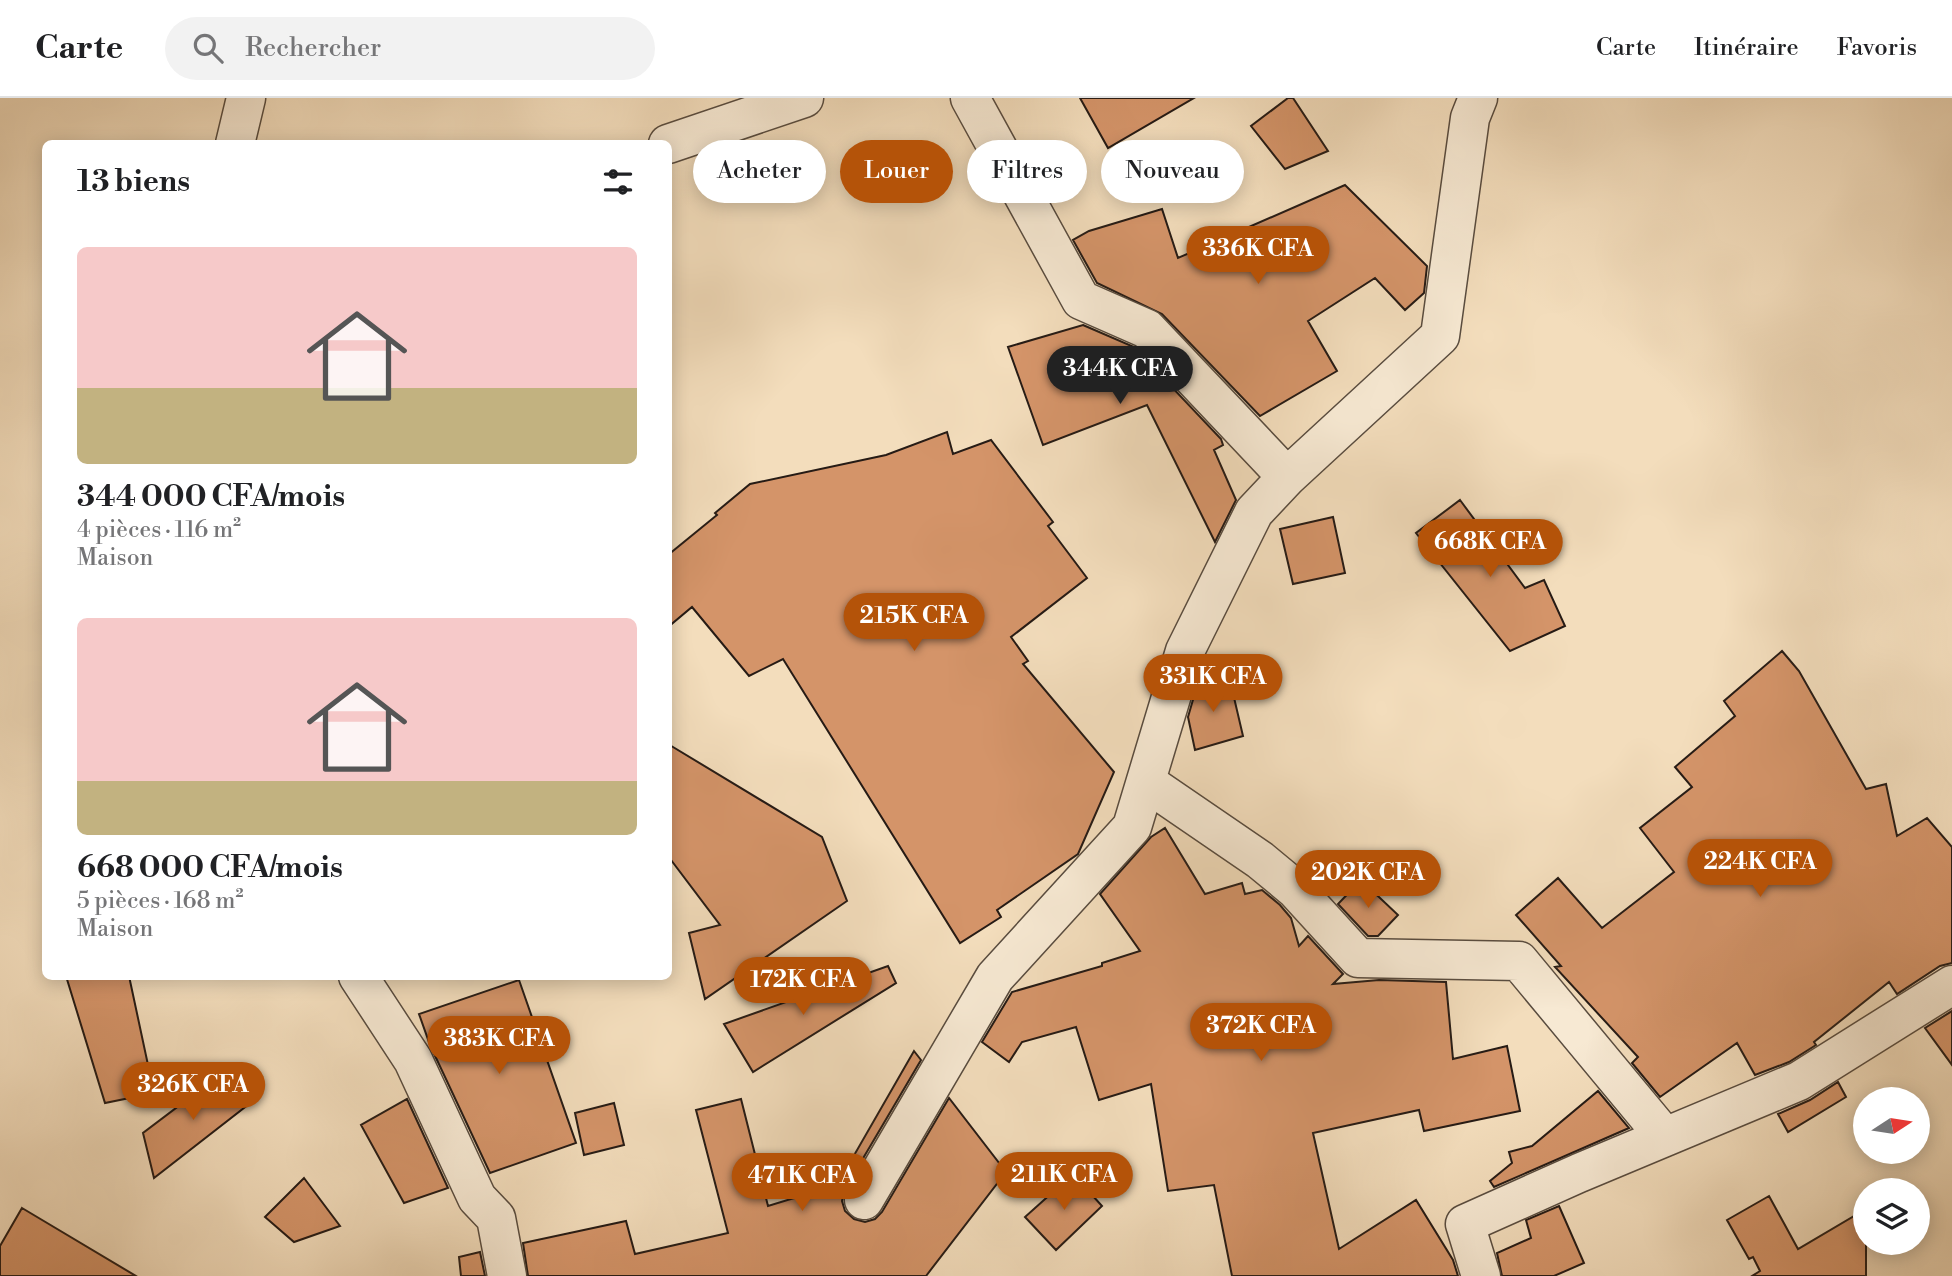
<!DOCTYPE html>
<html lang="fr">
<head>
<meta charset="utf-8">
<style>
  :root { --surface:#fff; --page:#f2f2f2; --text:#202124; --muted:#757577; --line:#e0e0e0; --accent:#b45309 }
  body { margin:0; font-family:"Libre Bodoni",serif; background:var(--page); color:var(--text); height:100vh; display:flex; flex-direction:column; font-size:26px; white-space:nowrap }
  * { box-sizing:border-box; margin:0 }
  p { font-size:23px; color:var(--muted) }
  .icon { flex:none; width:38px; height:38px; fill:none; stroke:currentColor; stroke-width:2; stroke-linecap:round; stroke-linejoin:round }
  .map { position:relative; flex:1; overflow:hidden }
  .details { position:absolute; left:42px; top:42px; width:630px; height:840px; display:flex; flex-direction:column; background:var(--surface); border-radius:10px; box-shadow:0 4px 18px #0003 }
  .details>* { flex:none }
  .banner { position:absolute; left:693px; top:42px; width:665px; height:63px; display:flex; gap:14px }
  .needle { width:46px; rotate:78deg }
  .tools { position:absolute; left:1853px; top:989px; display:grid; gap:14px }
  .tools a { display:grid; place-items:center; width:77px; height:77px; border-radius:50%; background:var(--surface); box-shadow:0 4px 18px #0003; font-size:35px }
  .price { position:absolute; translate:-50% -60px; padding:0 16px; border-radius:24px; background:var(--accent); color:#fff; font-size:23px; line-height:46px; filter:drop-shadow(0 2px 4px #0008) }
  .price::after { content:''; position:absolute; left:50%; top:42px; width:21px; height:16px; margin-left:-10px; background:inherit; clip-path:polygon(0 0,100% 0,50% 100%) }
  .price.on { background:#222; color:#fff }
  ul { padding:0; list-style:none }
  li { display:grid; align-content:center; gap:14px; height:371px; padding:0 35px }
  li span { display:grid; place-items:center; height:217px; border-radius:10px; color:#555 }
  li>.icon { margin-inline-start:auto }
  span .icon { width:126px; height:126px; fill:#fffc; stroke-width:1 }
  li b { font-size:30px }
  h2 { display:flex; justify-content:space-between; align-items:center; height:84px; padding:0 35px; font-size:30px }
  .tag { padding:0 24px; border-radius:32px; background:var(--surface); box-shadow:0 4px 18px #0003; font-size:24px; line-height:63px }
  .tag.on { background:var(--accent); color:#fff }
  header { display:flex; align-items:center; gap:42px; box-sizing:border-box; height:98px; padding:0 35px; background:var(--surface); border-bottom:2px solid var(--line) }
  header strong { font-size:33px }
  nav { display:flex; gap:38px; margin-inline-start:auto; font-size:24px }
  .search { width:490px; height:63px; background:var(--page); display:flex; align-items:center; gap:18px; box-sizing:border-box; padding:0 24px; border-radius:38px; color:var(--muted); font-size:26px }
  .map>svg:first-child { display:block }
  .building { fill:#d49469; stroke:#261b15; stroke-width:2 }
  .lines { fill:none; stroke-linecap:round; stroke-linejoin:round }
  .minor-casing { stroke:#594c3f; stroke-width:41 }
  .minor { stroke:#f7e9d3; stroke-width:38 }
</style>
</head>
<body>
<header>
<strong>Carte</strong>
<div class="search"><svg class="icon" aria-label="search" viewBox="0 0 24 24"><circle cx="10" cy="10" r="6"/><path d="M15 15l6 6"/></svg>Rechercher</div>
<nav><a>Carte</a><a>Itinéraire</a><a>Favoris</a></nav>
</header>
<div class="map">
<svg width="1952" height="1178" viewBox="0 0 1952 1178">
  <rect width="100%" height="100%" fill="#f3ddbc"/>
  <filter id="stains"><feTurbulence type="fractalNoise" baseFrequency=".00286" numOctaves="4"/><feColorMatrix values="0 0 0 0 .2 0 0 0 0 .09 0 0 0 0 .02 0 0 0 .5 -.17"/></filter>
  <radialGradient id="worn" r=".72"><stop offset=".6" stop-color="#630" stop-opacity="0"/><stop offset="1" stop-color="#630" stop-opacity=".3"/></radialGradient>
  <!-- building -->
  <path class="building" d="M1080,0h114l-86,50z
    M1288,0h5l35,53 -43,18 -34,-43z
    M1345,87l82,81 -3,27 -19,17 -30,-32 -67,43 29,50 -77,45 -98,-102 -65,-31 -24,-43 16,-9 73,-22 16,49z
    M1083,227l51,22 87,92 2,6 -9,5 22,50 -21,42 -68,-137 -104,40 -35,-98z
    M947,334l6,22 38,-14 62,82 -5,4 39,52 -76,59 17,24 -5,3 91,108 -36,82 -81,56 4,7 -41,26 -177,-284 -34,17 -57,-69 -24,20v-72l49,-40 -2,-2 35,-29 136,-29z
    M1460,402l65,88 19,-8 21,46 -55,25 -94,-118z
    M1333,419l12,56 -52,11 -13,-55z
    M1782,553l17,20 67,118 20,-5 11,52 30,-18 25,29v116l-12,3 -43,28 -8,-12 -75,60 2,3 -27,17 -34,13 -18,-32 -77,54 -28,-34 6,-6 -83,-90 6,-1 -45,-51 42,-37 44,50 72,-56 -34,-44 52,-41 -17,-20 60,-51 -11,-15z
    M1222,576l3,17 7,-2 11,47 -48,14 -7,-33 11,-38z
    M668,646l154,93 25,64 -142,98 -16,-66 31,-8 -52,-69z
    M1165,730l40,66 37,-11 3,11 17,-4 18,15 11,13 8,28 9,-10 35,38 -10,10 46,-4 67,2 7,77 54,-13 13,65 -96,20 -5,-21 -106,23 26,116 77,-49 37,60 5,16h-226l-18,-91 -46,6 -17,-107 -52,16 -23,-73 -54,15 -13,20 -27,-20 30,-50 90,-26v-3l38,-12 -40,-57 51,-57z
    M1361,782l37,35 -20,21h-10l-30,-32z
    M888,868l8,17 -143,89 -29,-48z
    M66,878h63l25,117 -49,10z
    M519,882l57,163 -86,30 -60,-128 -11,-31z
    M1952,913v54l-27,-37z
    M914,953l7,9 -76,129 -3,12 3,10 9,8 11,3 10,-3 7,-7 67,-114 57,74 -80,104h-398l-5,-33 103,-22 9,33 93,-21 -32,-123 45,-11 27,107 69,-21z
    M225,973l24,33 -95,74 -11,-45z
    M1838,984l8,15 -58,35 -10,-18 32,-14z
    M1598,993l31,37 -135,59 -4,-6 22,-18 -3,-11 23,-6z
    M407,1001l41,89 -44,15 -43,-78z
    M614,1005l10,42 -40,10 -9,-42z
    M1073,1076l29,32 -46,44 -31,-33z
    M304,1080l36,48 -46,16 -29,-25z
    M1769,1098l29,53 68,-40v67h-114l8,-5 -7,-14 -4,2 -22,-39z
    M1559,1108l25,57 -30,13h-52l-5,-23 34,-15 -5,-18z
    M22,1110l114,68h-136v-30z
    M480,1154l5,24h-24l-2,-19z"/>
  <g class="lines">
    <!-- minor casing -->
    <g class="minor-casing">
      <path id="minor" d="M970,0l111,202 66,29 140,148
        M235,46l11,-46
        M668,46l136,-46
        M1146,684l114,78 35,29 63,69 161,3 146,176
        M358,878l55,84 64,138 19,20 11,58
        M864,1102l131,-223 137,-150 53,-176 69,-139 33,-35 153,-141 30,-218 8,-20
        M1481,1178l-16,-52 114,-51 220,-92 153,-96"/>
    </g>
    <!-- minor -->
    <use href="#minor" class="minor"/>
  </g>
  <rect width="100%" height="100%" filter="url(#stains)"/>
  <rect width="100%" height="100%" fill="url(#worn)"/>
</svg>
<div class="tools">
<a><svg class="needle" viewBox="-14 -14 28 28"><path d="M0-13l5 13h-10z" fill="#e53935"/><path d="M0 13l5-13h-10z" fill="#757577"/></svg></a>
<a><svg class="icon" aria-label="layers" viewBox="0 0 24 24"><path d="M12 4l9 5-9 5-9-5zM3 14l9 5 9-5"/></svg></a>
</div>
<b class="price" style="left:1258px;top:188px">336K CFA</b>
<b class="price on" style="left:1120px;top:308px">344K CFA</b>
<b class="price" style="left:1490px;top:481px">668K CFA</b>
<b class="price" style="left:914px;top:555px">215K CFA</b>
<b class="price" style="left:1213px;top:616px">331K CFA</b>
<b class="price" style="left:1760px;top:801px">224K CFA</b>
<b class="price" style="left:1368px;top:812px">202K CFA</b>
<b class="price" style="left:803px;top:919px">172K CFA</b>
<b class="price" style="left:1261px;top:965px">372K CFA</b>
<b class="price" style="left:499px;top:978px">383K CFA</b>
<b class="price" style="left:193px;top:1024px">326K CFA</b>
<b class="price" style="left:1064px;top:1114px">211K CFA</b>
<b class="price" style="left:802px;top:1115px">471K CFA</b>
<div class="banner">
<a class="tag">Acheter</a>
<a class="tag on">Louer</a>
<a class="tag">Filtres</a>
<a class="tag">Nouveau</a>
</div>
<section class="details">
<h2>13 biens<svg class="icon" aria-label="filters" viewBox="0 0 24 24"><path d="M4 7h16M4 17h16"/><circle cx="9" cy="7" r="2"/><circle cx="15" cy="17" r="2"/></svg></h2>
<ul>
<li><span style="background:linear-gradient(#f6c9c9 65%,#c2b280 0)"><svg class="icon" aria-label="home" viewBox="0 0 24 24"><path d="M3 11l9-7 9 7M6 9v11h12V9"/></svg></span><div><b>344 000 CFA/mois</b><p>4 pièces · 116 m²</p><p>Maison</p></div></li>
<li><span style="background:linear-gradient(#f6c9c9 75%,#c2b280 0)"><svg class="icon" aria-label="home" viewBox="0 0 24 24"><path d="M3 11l9-7 9 7M6 9v11h12V9"/></svg></span><div><b>668 000 CFA/mois</b><p>5 pièces · 168 m²</p><p>Maison</p></div></li>
</ul>
</section>
</div>
</body>
</html>
